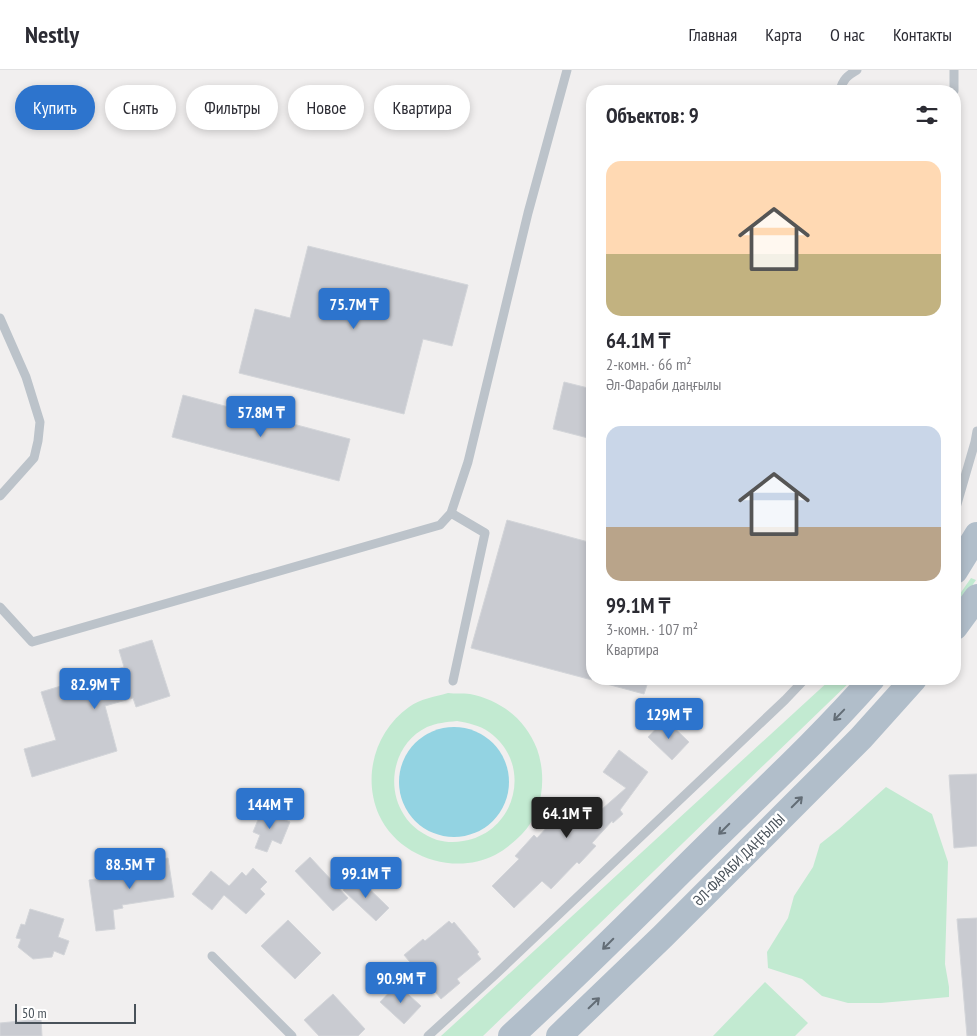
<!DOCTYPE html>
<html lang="ru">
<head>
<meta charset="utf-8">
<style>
  :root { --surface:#fff; --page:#f7f7f7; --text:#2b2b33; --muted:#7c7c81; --line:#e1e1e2; --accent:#2d74cd }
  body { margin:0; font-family:"PT Sans Narrow",sans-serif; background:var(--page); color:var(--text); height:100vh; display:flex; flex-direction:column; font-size:19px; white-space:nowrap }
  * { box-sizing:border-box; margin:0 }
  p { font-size:16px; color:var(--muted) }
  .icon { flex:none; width:28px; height:28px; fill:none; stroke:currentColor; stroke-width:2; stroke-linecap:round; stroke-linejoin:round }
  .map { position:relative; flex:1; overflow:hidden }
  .panel { position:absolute; left:586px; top:15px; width:375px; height:600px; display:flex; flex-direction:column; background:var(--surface); border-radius:20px; box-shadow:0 2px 8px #0003 }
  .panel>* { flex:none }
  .top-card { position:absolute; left:15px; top:15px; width:475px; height:45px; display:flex; gap:10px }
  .scale { position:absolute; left:15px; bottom:12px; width:121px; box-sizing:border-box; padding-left:5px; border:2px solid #49525a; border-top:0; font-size:14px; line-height:18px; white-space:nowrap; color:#49525a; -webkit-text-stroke:4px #fff; paint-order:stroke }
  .price { position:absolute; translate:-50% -42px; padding:0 11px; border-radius:5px; background:var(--accent); color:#fff; font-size:16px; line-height:32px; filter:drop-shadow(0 1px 2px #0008) }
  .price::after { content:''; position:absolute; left:50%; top:30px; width:15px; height:11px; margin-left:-8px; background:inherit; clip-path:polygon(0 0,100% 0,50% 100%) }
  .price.on { background:#222; color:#fff }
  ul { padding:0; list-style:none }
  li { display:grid; align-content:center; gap:10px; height:265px; padding:0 20px }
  li span { display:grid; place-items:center; height:155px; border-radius:15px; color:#555 }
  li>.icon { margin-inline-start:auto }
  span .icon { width:90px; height:90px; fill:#fffc; stroke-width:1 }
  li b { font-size:21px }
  h2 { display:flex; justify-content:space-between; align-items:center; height:60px; padding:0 20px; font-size:21px }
  .chip { padding:0 18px; border-radius:22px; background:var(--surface); box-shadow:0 2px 8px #0003; font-size:18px; line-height:45px }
  .chip.on { background:var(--accent); color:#fff }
  header { display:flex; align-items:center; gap:30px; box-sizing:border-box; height:70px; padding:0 25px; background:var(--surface); border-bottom:1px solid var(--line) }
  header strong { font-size:24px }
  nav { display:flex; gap:28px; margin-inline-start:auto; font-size:18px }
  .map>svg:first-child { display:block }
  .green { fill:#c2ead1; fill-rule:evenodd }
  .water { fill:#93d3e2 }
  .building { fill:#c9cbd1; stroke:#d3d5d9 }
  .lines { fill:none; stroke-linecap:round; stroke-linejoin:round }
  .lane { stroke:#bcc3ca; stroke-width:9 }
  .primary { stroke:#b1beca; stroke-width:26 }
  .oneway { stroke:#636d76 }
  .labels { text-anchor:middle; stroke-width:5; stroke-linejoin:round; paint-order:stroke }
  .street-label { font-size:15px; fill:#49525a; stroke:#fff }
</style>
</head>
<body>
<header>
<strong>Nestly</strong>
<nav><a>Главная</a><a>Карта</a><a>О нас</a><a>Контакты</a></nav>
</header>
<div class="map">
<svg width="977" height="966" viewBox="0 0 977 966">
  <rect width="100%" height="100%" fill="#f1efef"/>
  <!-- green -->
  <path class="green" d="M971,508l5,2 -21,30v-9z
    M831,609h22l-370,357h-42z
    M448,623c7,1 15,0 22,1 31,6 56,26 67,55 10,28 6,64 -15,85 -8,8 -17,16 -27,21 -41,21 -97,2 -116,-40 -17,-38 -4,-84 30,-108 11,-8 25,-10 39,-14zM457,651c11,2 22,4 32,11 45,32 27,101 -26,109 -9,2 -18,1 -26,-1 -13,-5 -26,-13 -33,-25 -19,-29 -10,-72 23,-88 10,-4 19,-5 30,-6z
    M886,717l46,27 16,48 -3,102 4,23v10l-68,6h-33l-26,-7 -20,-17 -34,-11 -1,-16 21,-34 6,-22 19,-29 7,-23 19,-15z
    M765,912l43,41 -13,13h-82z"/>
  <!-- water -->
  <path class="water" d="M399 712a55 55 0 1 1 110 0a55 55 0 1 1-110 0Z"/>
  <!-- building -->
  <path class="building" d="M308,176l160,39 -16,61 -29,-7 -19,75 -165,-41 16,-64 35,9z
    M564,312l28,7v50l-39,-10z
    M183,325l167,44 -11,42 -167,-44z
    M507,450l85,23v137l-121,-32z
    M152,570l18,56 -34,11 -3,-9 -28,8 12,45 -85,26 -8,-28 32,-9 -15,-48 83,-25 -5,-17z
    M603,609h46l-5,15 -41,-11z
    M665,649l24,23 -17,18 -24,-23z
    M619,680l29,22 -28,38 3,4 -10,9 -1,-2 -20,22 4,3 -17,18 -2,-2 -26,27 -9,-8 -28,27 -22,-22 27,-27 -4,-3 19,-21 3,3 23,-25 5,4 6,-6 14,13 41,-36 -23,-16z
    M977,704v72l-23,2 -5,-73z
    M262,740l28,12 -9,22 -9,-4 -5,12 -12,-4 5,-13 -7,-3z
    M310,787l38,41 -15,13 -38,-40z
    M168,788l6,39 -52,8 1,3 -10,2 2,19 -19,2 -7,-51 40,-6 -1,-10z
    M253,798l14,14 -7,7 5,5 -19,20 -22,-19 -12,15 -20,-16 19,-23 18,15 13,-14 4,4z
    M356,806l33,32 -13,13 -33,-31z
    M30,839l34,10 -6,18 11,4 -5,14 -10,-4 -2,6 -19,2 -15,-12 3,-8 -5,-1 5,-14 4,1z
    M977,848v118h-10l-10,-117z
    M288,850l33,33 -26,26 -34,-33z
    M449,851l3,3 2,-2 25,30 -2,2 4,5 -24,20 3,4 -19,16 -37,-44 19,-16 2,2z
    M397,914l24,22 -17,18 -24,-22z
    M333,924l32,35 -7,7h-39l-15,-16z
    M41,949l1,17h-42v-13z"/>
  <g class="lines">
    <!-- lane -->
    <path class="lane" d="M840,21c2,-11 8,-16 17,-21
      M954,21v-21
      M0,248l26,59 14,45 -2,19 -4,17 -34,38
      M955,441l20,-69 2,-11
      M451,443l34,20 -32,148
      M0,537l32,35 408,-117 11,-12 17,-51 60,-249 39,-143
      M212,886l80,80
      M428,966l67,-61 290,-275 20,-21"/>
    <!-- primary -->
    <path class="primary" d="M955,501l22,-36
      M955,557l22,-30
      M511,966c69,-63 135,-130 201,-195 54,-53 110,-105 160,-162
      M559,966l103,-99 199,-199 53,-59"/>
  </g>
  <!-- one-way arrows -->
  <defs><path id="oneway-shaft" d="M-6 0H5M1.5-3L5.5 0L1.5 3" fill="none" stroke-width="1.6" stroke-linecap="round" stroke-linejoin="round" transform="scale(1.25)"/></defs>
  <g class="oneway">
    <use href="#oneway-shaft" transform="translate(839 645) rotate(134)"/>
    <use href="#oneway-shaft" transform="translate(797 732) rotate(-45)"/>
    <use href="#oneway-shaft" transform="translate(724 759) rotate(135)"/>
    <use href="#oneway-shaft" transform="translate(608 874) rotate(135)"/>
    <use href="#oneway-shaft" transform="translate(594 933) rotate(-44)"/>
  </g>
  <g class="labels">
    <!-- street labels -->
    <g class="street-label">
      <text transform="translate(739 790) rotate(-45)" y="5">ӘЛ-ФАРАБИ ДАҢҒЫЛЫ</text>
    </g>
  </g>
</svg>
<div class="scale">50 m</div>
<b class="price" style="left:354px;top:260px">75.7M ₸</b>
<b class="price" style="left:261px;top:368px">57.8M ₸</b>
<b class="price" style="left:95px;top:640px">82.9M ₸</b>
<b class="price" style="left:669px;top:670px">129M ₸</b>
<b class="price" style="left:270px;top:760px">144M ₸</b>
<b class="price on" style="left:567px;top:769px">64.1M ₸</b>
<b class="price" style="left:130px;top:820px">88.5M ₸</b>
<b class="price" style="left:366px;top:829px">99.1M ₸</b>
<b class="price" style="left:401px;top:934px">90.9M ₸</b>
<div class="top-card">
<a class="chip on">Купить</a>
<a class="chip">Снять</a>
<a class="chip">Фильтры</a>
<a class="chip">Новое</a>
<a class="chip">Квартира</a>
</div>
<section class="panel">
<h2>Объектов: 9<svg class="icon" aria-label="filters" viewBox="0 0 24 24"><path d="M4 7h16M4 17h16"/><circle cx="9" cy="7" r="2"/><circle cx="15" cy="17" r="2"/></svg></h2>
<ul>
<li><span style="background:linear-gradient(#ffd9b3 60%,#c2b280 0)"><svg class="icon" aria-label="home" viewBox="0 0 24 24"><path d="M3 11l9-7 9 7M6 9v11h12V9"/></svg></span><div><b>64.1M ₸</b><p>2-комн. · 66 m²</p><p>Әл-Фараби даңғылы</p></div></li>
<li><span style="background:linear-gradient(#c9d6e8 65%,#b9a48a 0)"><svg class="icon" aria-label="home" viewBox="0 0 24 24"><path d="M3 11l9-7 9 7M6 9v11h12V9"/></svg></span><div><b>99.1M ₸</b><p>3-комн. · 107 m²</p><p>Квартира</p></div></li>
</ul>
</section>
</div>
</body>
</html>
